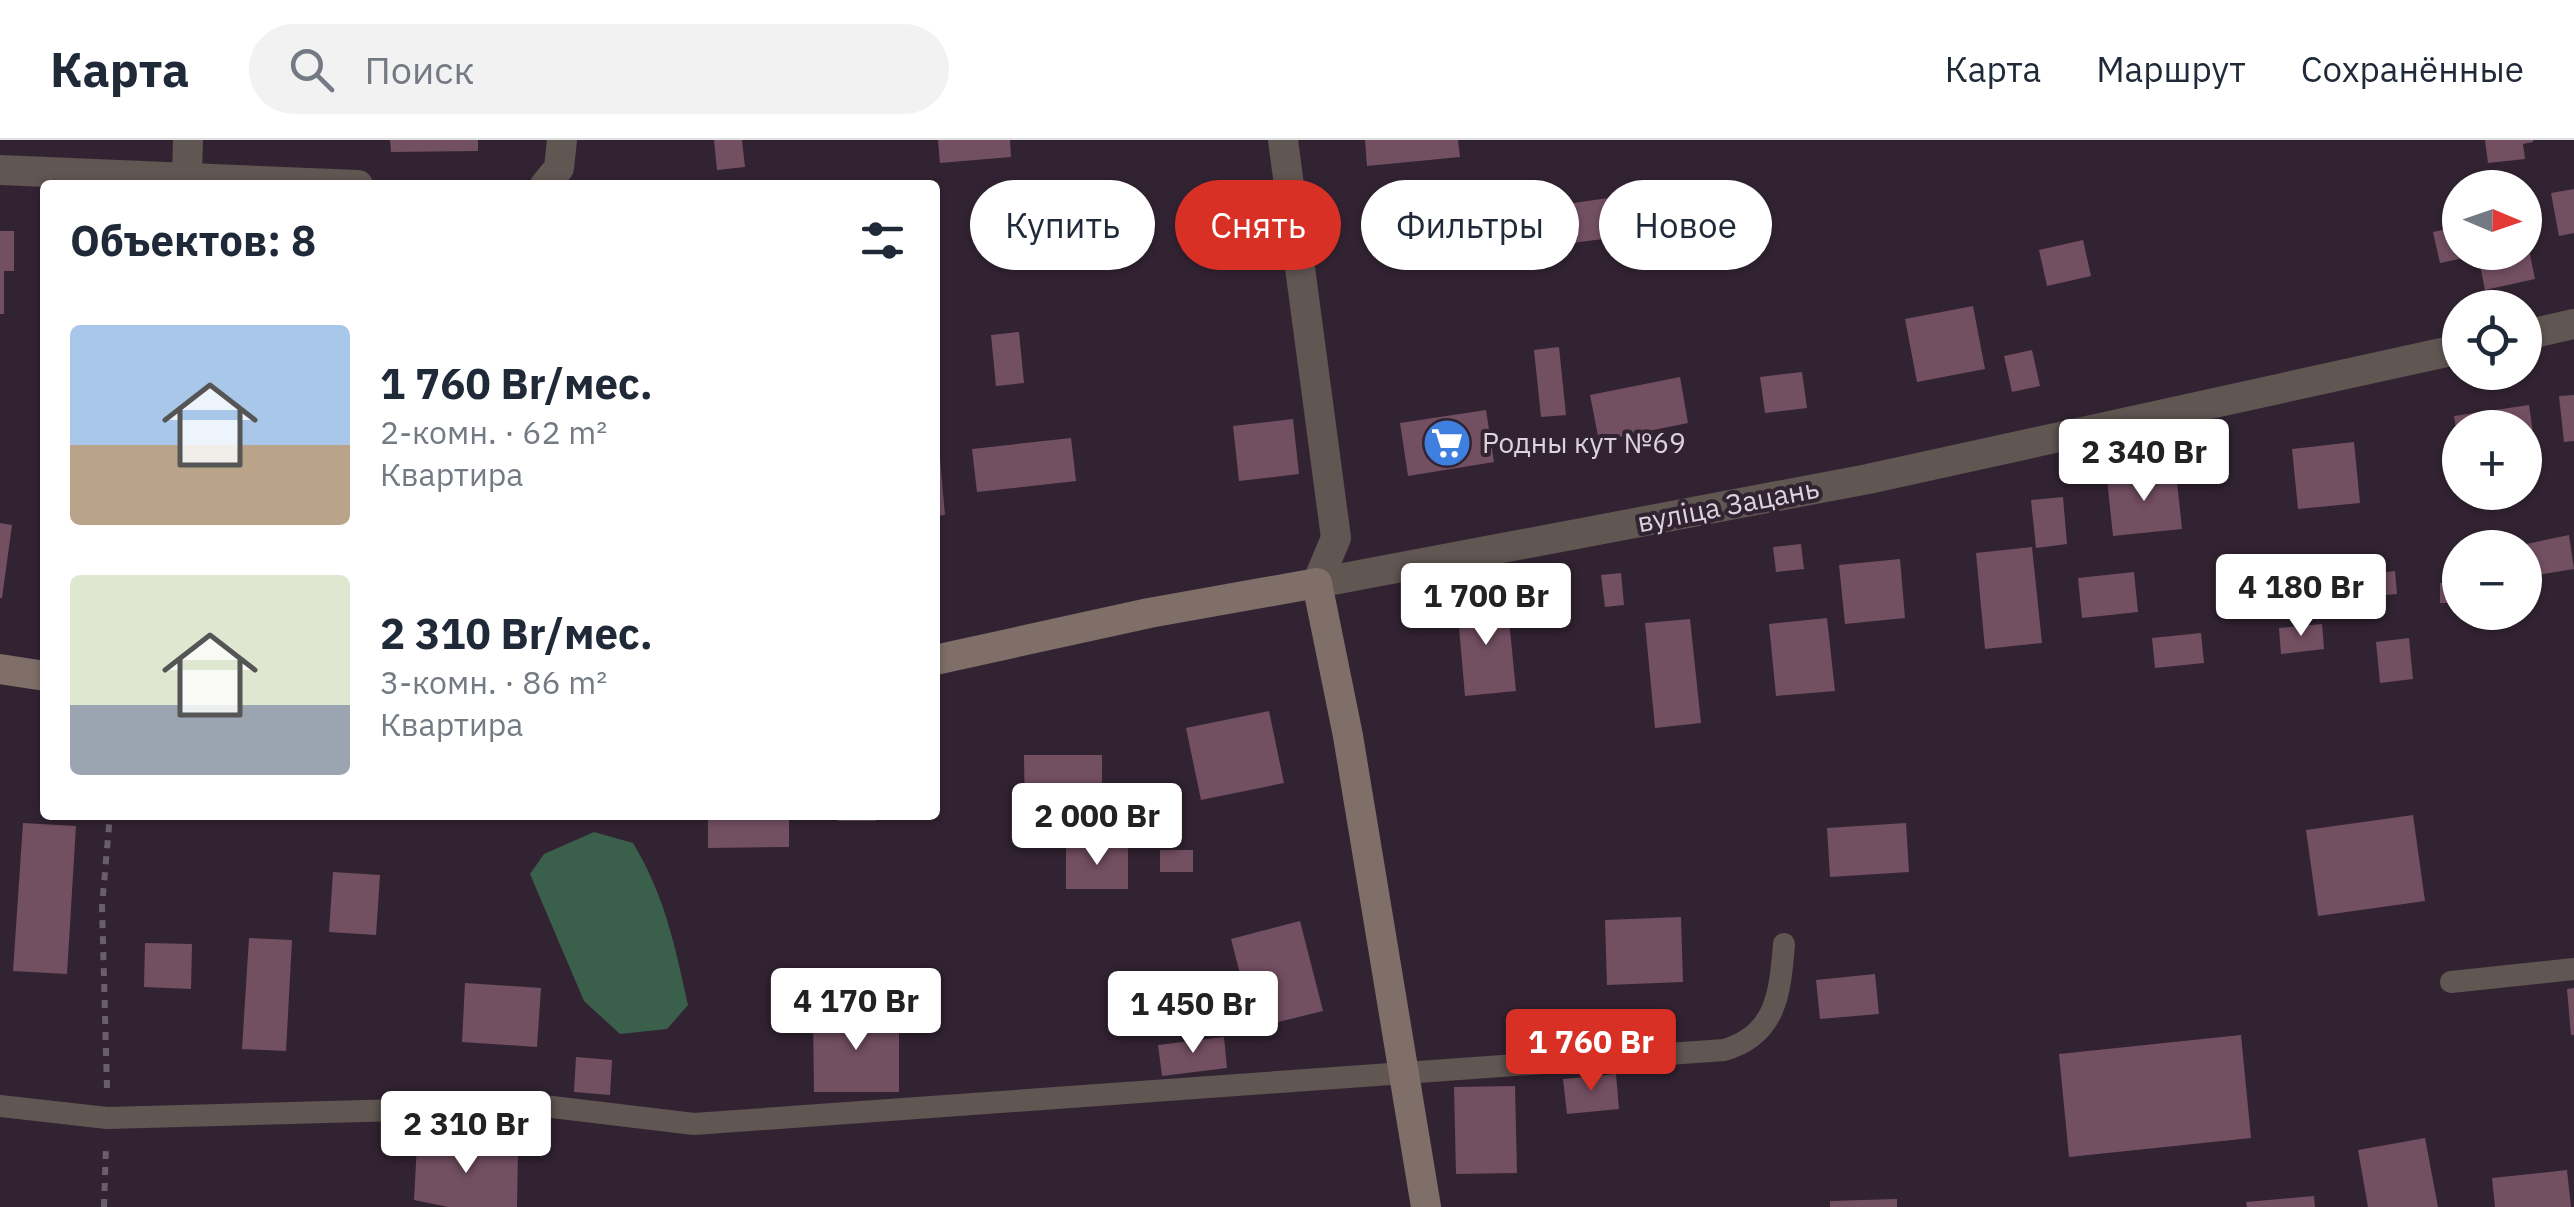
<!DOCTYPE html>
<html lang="ru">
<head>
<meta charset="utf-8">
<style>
  :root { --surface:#fff; --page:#f2f2f3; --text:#1f2937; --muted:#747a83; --line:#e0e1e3; --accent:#d93025 }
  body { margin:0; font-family:"IBM Plex Sans",sans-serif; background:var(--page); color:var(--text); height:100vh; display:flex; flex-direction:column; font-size:38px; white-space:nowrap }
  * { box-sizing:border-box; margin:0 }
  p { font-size:32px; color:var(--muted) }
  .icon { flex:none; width:55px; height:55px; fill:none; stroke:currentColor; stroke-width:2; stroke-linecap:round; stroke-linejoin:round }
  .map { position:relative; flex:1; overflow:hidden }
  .side { position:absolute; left:40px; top:40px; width:900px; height:640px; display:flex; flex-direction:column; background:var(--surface); border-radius:10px; box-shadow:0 2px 8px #0004 }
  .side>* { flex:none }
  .top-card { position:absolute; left:970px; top:40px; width:950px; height:90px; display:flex; gap:20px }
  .needle { width:65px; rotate:92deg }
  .fabs { position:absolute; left:2442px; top:30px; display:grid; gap:20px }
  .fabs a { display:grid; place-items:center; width:100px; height:100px; border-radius:50%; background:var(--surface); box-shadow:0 2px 8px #0004; font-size:50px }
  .price { position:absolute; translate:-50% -85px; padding:0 22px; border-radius:10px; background:#fff; color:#222; font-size:32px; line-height:65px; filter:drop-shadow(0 2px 5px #0008) }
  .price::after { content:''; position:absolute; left:50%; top:60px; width:30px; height:22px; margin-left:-15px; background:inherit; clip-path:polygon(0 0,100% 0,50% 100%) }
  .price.current { background:var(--accent); color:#fff }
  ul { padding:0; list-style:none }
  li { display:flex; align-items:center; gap:30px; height:250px; padding:0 30px }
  li span { display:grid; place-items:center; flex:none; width:280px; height:200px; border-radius:10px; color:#555 }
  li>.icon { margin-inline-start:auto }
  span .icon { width:120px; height:120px; fill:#fffc; stroke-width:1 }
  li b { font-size:42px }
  h2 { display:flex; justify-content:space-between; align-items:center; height:120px; padding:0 30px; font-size:42px }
  .chip { padding:0 35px; border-radius:45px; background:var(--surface); box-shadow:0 2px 8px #0004; font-size:35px; line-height:90px }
  .chip.current { background:var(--accent); color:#fff }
  header { display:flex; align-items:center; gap:60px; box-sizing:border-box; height:140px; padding:0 50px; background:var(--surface); border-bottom:2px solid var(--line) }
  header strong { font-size:48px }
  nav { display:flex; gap:55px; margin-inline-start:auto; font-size:35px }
  .search { width:700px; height:90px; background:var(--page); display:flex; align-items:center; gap:25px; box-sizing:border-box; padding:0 35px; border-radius:55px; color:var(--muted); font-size:38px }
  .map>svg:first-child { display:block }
  .forest { fill:#3a604b }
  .building { fill:#734f62 }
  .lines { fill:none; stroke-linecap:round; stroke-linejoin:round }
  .path { stroke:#6b5e6b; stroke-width:6; stroke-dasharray:8 8; stroke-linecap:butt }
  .lane { stroke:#605652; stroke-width:22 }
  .street { stroke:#605652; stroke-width:30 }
  .secondary { stroke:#7f6f68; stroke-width:30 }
  .labels { text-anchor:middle; stroke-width:8; stroke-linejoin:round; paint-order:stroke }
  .poi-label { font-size:28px; fill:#ddd3dd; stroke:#322332; text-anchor:start }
  .street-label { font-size:28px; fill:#ddd3dd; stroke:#322332 }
</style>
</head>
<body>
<header>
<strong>Карта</strong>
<div class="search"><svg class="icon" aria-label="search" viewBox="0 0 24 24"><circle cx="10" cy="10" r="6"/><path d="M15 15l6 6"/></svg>Поиск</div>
<nav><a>Карта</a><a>Маршрут</a><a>Сохранённые</a></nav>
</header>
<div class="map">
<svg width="2574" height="1067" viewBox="0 0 2574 1067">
  <rect width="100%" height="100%" fill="#322332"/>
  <!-- forest -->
  <path class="forest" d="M594,692l39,11c32,53 42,103 55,162l-21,24 -47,5 -36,-33 -54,-127 14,-20z"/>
  <!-- building -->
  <path class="building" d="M390,0h88v11l-87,1z
    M714,0h28l3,27 -28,3z
    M938,0h72l1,17 -71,6z
    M1365,0h93l2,17 -93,9z
    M2485,0h48v2l-10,2 2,15 -37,4z
    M2574,49v44l-15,3 -8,-43z
    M1623,56l5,40 -57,7 -5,-39z
    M2460,86v26h65l2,-12 8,39 -50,11 -7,-35 -38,8 -7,-31z
    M0,91h14v40h-10v43h-4z
    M2083,100l8,36 -44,10 -8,-36z
    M1973,166l12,63 -68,13 -12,-63z
    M1019,192l5,51 -28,3 -5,-51z
    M1559,207l7,68 -25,2 -7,-67z
    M2032,210l8,36 -28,6 -8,-36z
    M1802,232l5,36 -42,5 -5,-36z
    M1680,237l8,46 -89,18 -9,-46z
    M2574,255v46l-10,1 -5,-46z
    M2529,265l8,56 -12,2v-35h-65l-2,13 -4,-25z
    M1486,270l8,52 -86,14 -8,-53z
    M1293,279l6,55 -60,7 -6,-55z
    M935,296h3l7,79 -10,1z
    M1071,298l5,43 -99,11 -5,-43z
    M2354,302l6,61 -62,6 -6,-60z
    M2176,332l6,57 -69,7 -6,-57z
    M2063,357l4,47 -31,4 -5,-48z
    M0,383l12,2 -10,73h-2z
    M2569,395l5,34 -49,8v-29h-18z
    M1801,404l3,25 -28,3 -3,-25z
    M2032,407l10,96 -57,6 -9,-96z
    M1900,419l5,59 -60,6 -6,-59z
    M2395,431l2,23 -33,3 -2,-22z
    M2134,432l4,40 -56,6 -4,-40z
    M1621,433l3,32 -19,2 -4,-32z
    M2440,443h20v20h-20z
    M1507,459l9,92 -51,5 -8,-92z
    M1827,478l8,73 -59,5 -7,-72z
    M1690,479l11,104 -46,5 -10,-105z
    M2322,484l2,25 -43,5 -2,-26z
    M2201,493l3,30 -49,5 -3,-30z
    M2409,498l4,41 -33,4 -4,-41z
    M1269,571l15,72 -83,17 -15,-72z
    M1024,615h78v59l-77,1z
    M708,675h81v32l-81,1z
    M838,675h38v6h-38z
    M2413,675l12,86 -107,15 -12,-86z
    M23,683l53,3 -9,148 -54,-3z
    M1906,683l3,49 -79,5 -3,-49z
    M1066,707h62v42h-62z
    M1160,710h33v22h-33z
    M333,732l47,3 -4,60 -47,-3z
    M1681,777l2,65 -76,3 -2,-65z
    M1300,781l23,90 -69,17 -23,-89z
    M249,798l43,2 -6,111 -44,-2z
    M145,803l47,1 -1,45 -47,-2z
    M1875,834l4,40 -59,5 -4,-39z
    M465,843l76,5 -4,59 -75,-5z
    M2574,848v47h-3l-4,-46z
    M813,874h86v78h-85z
    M2241,895l10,103 -182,19 -10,-103z
    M1224,897l3,31 -65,8 -4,-31z
    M576,917l36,3 -2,35 -36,-3z
    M1616,934l3,35 -52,5 -4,-35z
    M1515,946l2,87 -61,1 -2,-87z
    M2425,998l13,69h-70l-10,-57z
    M417,1004l101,5 -1,58h-69l-34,-7z
    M2567,1030l4,37h-76l-3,-29z
    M2314,1056l1,11h-68l-1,-5z
    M1897,1059v8h-67v-6z"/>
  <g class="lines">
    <!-- path -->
    <path class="path" d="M107,948l-5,-182 8,-91
      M104,1067l2,-61"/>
    <!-- lane -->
    <path class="lane" d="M2451,842l123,-13
      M0,966l107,12 437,-12 150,18 1030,-74c53,-15 56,-58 60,-106"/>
    <!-- street -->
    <path class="street" d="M1283,0l53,398 -19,45
      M0,30l358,15
      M187,37l1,-37
      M545,45l14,-17 3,-28
      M2525,195l49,-11
      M1317,443l551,-104 592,-130"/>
    <!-- secondary -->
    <path class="secondary" d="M935,520l214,-47 168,-30 31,153 78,471
      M0,529l45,7"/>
  </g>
  <!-- icons -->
  <defs>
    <g id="supermarket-disc" transform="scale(2.5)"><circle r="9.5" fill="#3f7fe0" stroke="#322332"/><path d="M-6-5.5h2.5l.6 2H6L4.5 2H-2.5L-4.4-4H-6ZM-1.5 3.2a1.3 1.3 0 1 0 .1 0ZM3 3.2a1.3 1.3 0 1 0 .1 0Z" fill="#fff"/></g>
  </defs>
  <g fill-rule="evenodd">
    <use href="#supermarket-disc" x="1447" y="303"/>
  </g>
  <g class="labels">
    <!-- poi labels -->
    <g class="poi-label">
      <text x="1482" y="313">Родны кут №69</text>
    </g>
    <!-- street labels -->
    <g class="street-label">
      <text transform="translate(1728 365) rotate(-11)" y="10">вуліца Зацань</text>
    </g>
  </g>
</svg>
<div class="fabs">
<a><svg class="needle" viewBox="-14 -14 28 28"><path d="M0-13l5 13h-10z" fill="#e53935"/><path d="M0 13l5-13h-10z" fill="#747a83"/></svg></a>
<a><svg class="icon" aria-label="locate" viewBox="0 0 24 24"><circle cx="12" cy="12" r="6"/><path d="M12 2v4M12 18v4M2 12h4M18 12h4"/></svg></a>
<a>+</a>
<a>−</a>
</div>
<b class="price" style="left:2144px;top:364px">2 340 Br</b>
<b class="price" style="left:2301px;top:499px">4 180 Br</b>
<b class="price" style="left:1486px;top:508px">1 700 Br</b>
<b class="price" style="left:1097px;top:728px">2 000 Br</b>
<b class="price" style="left:856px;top:913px">4 170 Br</b>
<b class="price" style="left:1193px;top:916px">1 450 Br</b>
<b class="price current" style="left:1591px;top:954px">1 760 Br</b>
<b class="price" style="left:466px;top:1036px">2 310 Br</b>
<div class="top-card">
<a class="chip">Купить</a>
<a class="chip current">Снять</a>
<a class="chip">Фильтры</a>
<a class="chip">Новое</a>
</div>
<section class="side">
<h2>Объектов: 8<svg class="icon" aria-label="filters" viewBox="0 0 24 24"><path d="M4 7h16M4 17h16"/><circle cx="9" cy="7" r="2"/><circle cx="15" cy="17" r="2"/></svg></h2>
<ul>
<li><span style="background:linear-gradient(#a9c7e8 60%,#b9a48a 0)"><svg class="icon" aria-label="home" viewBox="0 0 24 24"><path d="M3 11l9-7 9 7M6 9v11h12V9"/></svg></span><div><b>1 760 Br/мес.</b><p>2-комн. · 62 m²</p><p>Квартира</p></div></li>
<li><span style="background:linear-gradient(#dfe7d0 65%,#9aa5b1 0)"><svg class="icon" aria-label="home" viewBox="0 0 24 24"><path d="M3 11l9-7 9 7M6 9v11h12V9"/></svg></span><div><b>2 310 Br/мес.</b><p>3-комн. · 86 m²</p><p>Квартира</p></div></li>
</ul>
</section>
</div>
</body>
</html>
